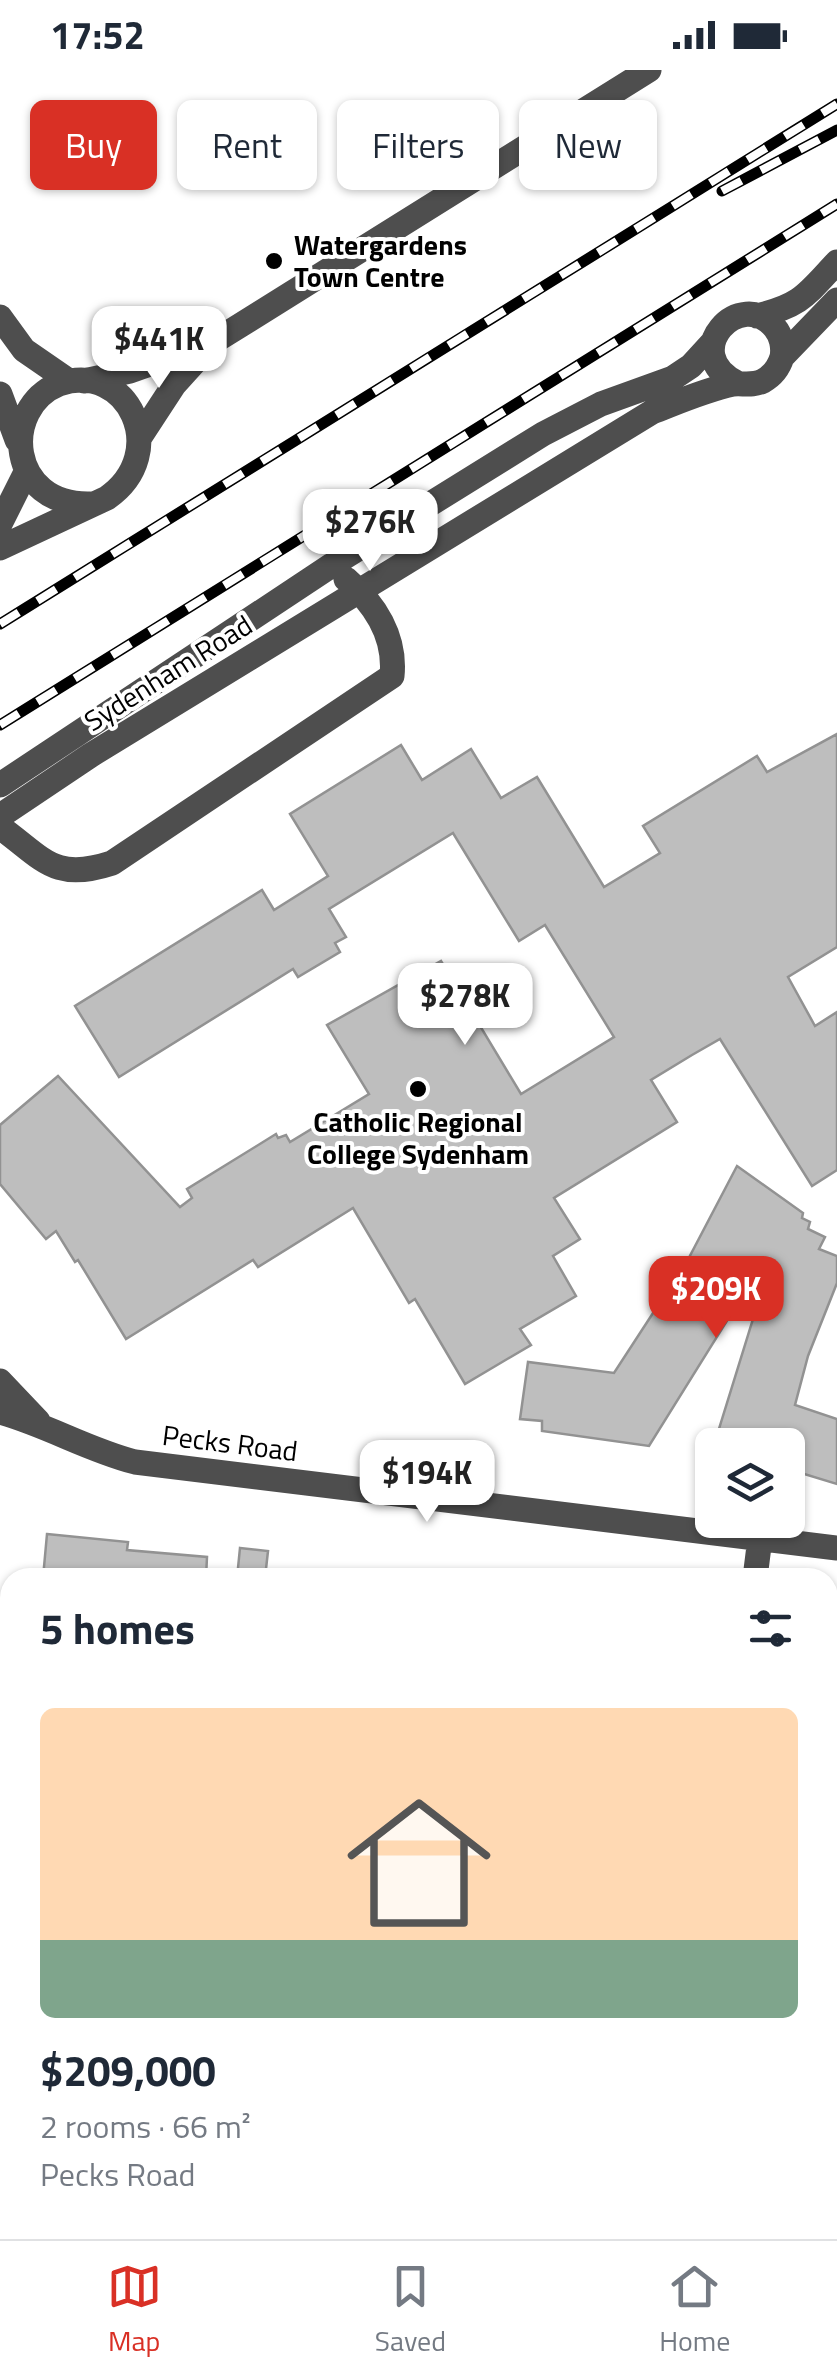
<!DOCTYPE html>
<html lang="en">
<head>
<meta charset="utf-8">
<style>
  :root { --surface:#fff; --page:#f2f2f3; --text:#1f2937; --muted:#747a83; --line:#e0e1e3; --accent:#d93025 }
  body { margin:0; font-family:"Titillium Web",sans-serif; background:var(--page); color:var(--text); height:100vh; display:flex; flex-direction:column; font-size:38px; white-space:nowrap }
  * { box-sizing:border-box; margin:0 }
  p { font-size:32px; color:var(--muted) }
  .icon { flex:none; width:55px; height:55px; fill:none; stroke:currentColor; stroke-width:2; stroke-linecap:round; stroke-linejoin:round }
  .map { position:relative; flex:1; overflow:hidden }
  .panel { position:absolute; left:0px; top:1498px; width:838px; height:672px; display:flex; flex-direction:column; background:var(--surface); border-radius:30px 30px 0 0; box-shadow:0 2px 8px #0004 }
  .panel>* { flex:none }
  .banner { position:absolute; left:30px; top:30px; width:778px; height:90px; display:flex; gap:20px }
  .controls { position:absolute; left:695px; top:1358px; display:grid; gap:20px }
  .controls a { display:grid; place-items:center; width:110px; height:110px; border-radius:15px; background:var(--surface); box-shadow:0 2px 8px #0004; font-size:50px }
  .price { position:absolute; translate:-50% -85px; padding:0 22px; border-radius:20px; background:#fff; color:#222; font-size:32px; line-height:65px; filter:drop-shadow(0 2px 5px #0008) }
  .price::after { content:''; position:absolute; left:50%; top:60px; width:30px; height:22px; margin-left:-15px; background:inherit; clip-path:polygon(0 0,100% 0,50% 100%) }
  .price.active { background:var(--accent); color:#fff }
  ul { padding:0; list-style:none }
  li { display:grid; align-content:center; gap:20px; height:530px; padding:0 40px }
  li span { display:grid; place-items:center; height:310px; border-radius:15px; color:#555 }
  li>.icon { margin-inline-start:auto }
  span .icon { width:180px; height:180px; fill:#fffc; stroke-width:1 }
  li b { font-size:42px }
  h2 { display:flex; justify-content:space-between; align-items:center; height:120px; padding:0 40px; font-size:42px }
  .tag { padding:0 35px; border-radius:15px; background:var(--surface); box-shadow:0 2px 8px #0004; font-size:35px; line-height:90px }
  .tag.active { background:var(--accent); color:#fff }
  .status { display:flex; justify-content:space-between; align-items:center; height:70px; padding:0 50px; background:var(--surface); direction:ltr }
  .status svg { height:28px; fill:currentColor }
  .tab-bar { display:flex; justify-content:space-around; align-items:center; height:140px; border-top:2px solid var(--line); background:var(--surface); font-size:28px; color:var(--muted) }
  .tab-bar a { display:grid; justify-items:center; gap:5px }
  .tab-bar .active { color:var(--accent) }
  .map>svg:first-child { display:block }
  .green { fill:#d5d5d5 }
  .building { fill:#bebebe; stroke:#929292; stroke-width:2.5 }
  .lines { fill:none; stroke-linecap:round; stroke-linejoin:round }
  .minor { stroke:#4e4e4e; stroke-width:25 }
  .rail-casing { stroke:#000; stroke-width:11 }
  .rail { stroke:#fff; stroke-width:8; stroke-dasharray:22; stroke-linecap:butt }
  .poi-dot { fill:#000; stroke:#fff; stroke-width:4 }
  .labels { text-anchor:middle; stroke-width:8; stroke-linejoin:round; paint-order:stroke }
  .poi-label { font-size:28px; font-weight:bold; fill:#000; stroke:#fff; text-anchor:start }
  .street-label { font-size:28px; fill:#000; stroke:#fff }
</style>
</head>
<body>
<div class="status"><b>17:52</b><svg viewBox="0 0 49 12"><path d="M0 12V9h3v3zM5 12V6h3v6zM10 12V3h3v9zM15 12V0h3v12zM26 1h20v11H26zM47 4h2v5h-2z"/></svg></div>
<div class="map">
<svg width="837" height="2169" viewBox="0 0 837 2169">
  <rect width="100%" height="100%" fill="#fff"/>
  <!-- green -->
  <path class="green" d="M828,2067l9,1v59l-9,1z
    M718,2160h69l-5,9h-68z"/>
  <!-- building -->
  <path class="building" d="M837,664v213l-49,30 27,49 22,-14v158l-25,16 -92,-147 -28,16 -41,25 26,42 -123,76 26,41 -27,17 23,40 -56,33 11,16 -66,39 -50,-85 -6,4 -56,-95 -95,59 -5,-7 -127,79 -48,-79 -3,2 -19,-31 -10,8 -46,-55v-59l58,-49 122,131 12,-9 -5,-9 89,-55 2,4 8,-3 4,7 79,-48 -42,-69 114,-64 80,133 93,-57 -69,-112 -26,16 -66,-108 -124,76 17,28 -11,6 5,9 -42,25 -5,-8 -174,108 -44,-71 187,-116 12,20 54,-34 -38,-62 111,-69 21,35 49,-31 30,49 36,-21 67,110 56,-34 -17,-27 114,-70 10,16z
    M737,1096l66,47 -1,5 8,4 -2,7 17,8 -6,12 18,7v27l-29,73 -13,49 42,14v65l-49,-15v-24h-74l57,-184 -5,-3 -117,188 -107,-15v-10l-22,-2 8,-57 86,11 41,-63 5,3z
    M47,1464l81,8 -1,8 80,7 -1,21h-163z
    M240,1478l28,3 -3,27h-28z"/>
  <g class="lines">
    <!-- minor -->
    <path class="minor" d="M757,246c45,-11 49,-21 80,-54
      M0,247l24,33 45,31
      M782,287l55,-57
      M84,311l46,-10 85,-30 434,-271
      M0,324l17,46
      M140,367l34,-52 37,-41
      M0,454l25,-50
      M0,478l107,-50c65,-45 21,-138 -48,-114 -59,24 -51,122 31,120
      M0,715l332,-220 211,-131 58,-30 72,-26 18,-12 22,-24
      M0,746l91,-61 561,-343c26,-10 53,-22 81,-28 10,-1 20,2 30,-3 9,-5 16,-14 19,-24 2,-10 -1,-22 -7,-29 -34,-43 -98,25 -38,55
      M0,757c44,32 54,55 112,36l280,-187c4,-39 -17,-72 -46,-97
      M0,1311l38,40
      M0,1342c47,13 88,38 135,50l702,86
      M755,1508l5,-40
      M828,1871l9,1
      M354,2169v-9"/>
    <!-- rail casing -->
    <g class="rail-casing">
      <path id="rail" d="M722,121l115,-61
        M0,554l837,-520
        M0,655l837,-521"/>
    </g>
    <!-- rail -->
    <use href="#rail" class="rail"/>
  </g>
  <!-- markers -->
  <g class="poi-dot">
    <circle cx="274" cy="191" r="10"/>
    <circle cx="418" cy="1019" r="10"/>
  </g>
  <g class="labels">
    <!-- poi labels -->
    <g class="poi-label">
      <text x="294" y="185">Watergardens<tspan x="294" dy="32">Town Centre</tspan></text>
      <text x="418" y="1062" text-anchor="middle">Catholic Regional<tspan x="418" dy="32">College Sydenham</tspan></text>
    </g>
    <!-- street labels -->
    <g class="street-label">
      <text transform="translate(168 603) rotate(-32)" y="10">Sydenham Road</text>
      <text transform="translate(230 1373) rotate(7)" y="10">Pecks Road</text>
    </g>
  </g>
</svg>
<div class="controls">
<a><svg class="icon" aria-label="layers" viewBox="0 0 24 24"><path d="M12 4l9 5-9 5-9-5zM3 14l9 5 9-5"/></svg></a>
</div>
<b class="price" style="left:159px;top:321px">$441K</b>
<b class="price" style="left:370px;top:504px">$276K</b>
<b class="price" style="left:465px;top:978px">$278K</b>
<b class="price active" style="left:716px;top:1271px">$209K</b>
<b class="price" style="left:427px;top:1455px">$194K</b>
<div class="banner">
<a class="tag active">Buy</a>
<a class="tag">Rent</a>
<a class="tag">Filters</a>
<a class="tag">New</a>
</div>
<section class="panel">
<h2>5 homes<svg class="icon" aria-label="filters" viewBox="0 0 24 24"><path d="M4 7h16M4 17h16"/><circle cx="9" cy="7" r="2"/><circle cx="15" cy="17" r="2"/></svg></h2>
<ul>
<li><span style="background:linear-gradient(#ffd9b3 75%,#7fa58c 0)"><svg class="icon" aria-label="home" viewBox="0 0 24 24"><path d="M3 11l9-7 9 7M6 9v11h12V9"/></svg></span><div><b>$209,000</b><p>2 rooms · 66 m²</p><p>Pecks Road</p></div></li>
</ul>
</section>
</div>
<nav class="tab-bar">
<a class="active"><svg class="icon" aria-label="map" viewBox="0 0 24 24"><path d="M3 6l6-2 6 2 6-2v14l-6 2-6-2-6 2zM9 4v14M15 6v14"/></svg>Map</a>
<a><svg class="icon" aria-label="saved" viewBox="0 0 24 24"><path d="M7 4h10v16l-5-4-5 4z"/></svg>Saved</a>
<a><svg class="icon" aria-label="home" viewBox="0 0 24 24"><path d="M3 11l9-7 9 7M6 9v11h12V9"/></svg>Home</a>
</nav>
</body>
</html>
